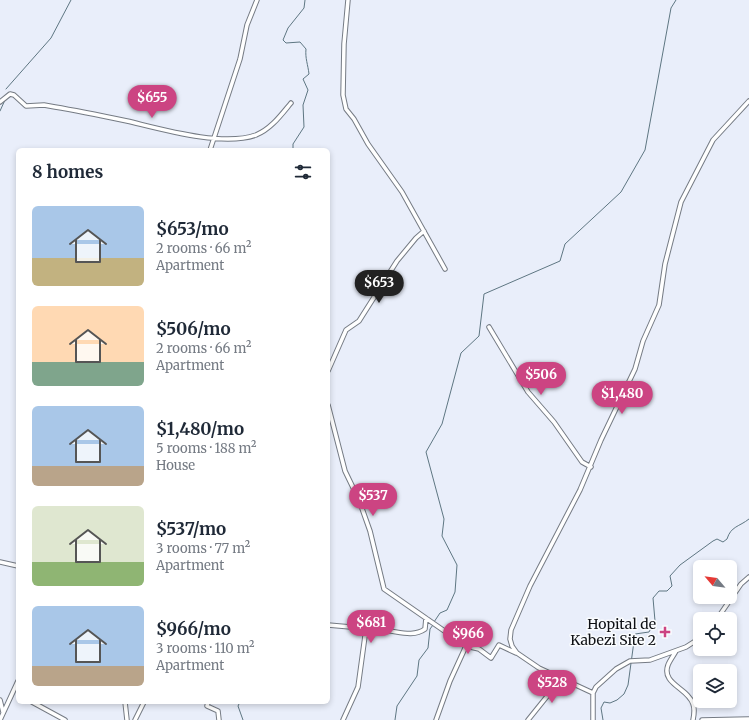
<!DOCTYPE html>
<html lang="en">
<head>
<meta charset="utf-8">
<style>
  :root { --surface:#fff; --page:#f2f2f3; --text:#1f2937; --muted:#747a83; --accent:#cc4482 }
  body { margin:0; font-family:Merriweather,serif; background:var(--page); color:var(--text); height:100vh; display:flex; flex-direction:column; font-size:15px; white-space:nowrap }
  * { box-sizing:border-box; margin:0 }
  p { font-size:13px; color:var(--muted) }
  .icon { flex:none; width:22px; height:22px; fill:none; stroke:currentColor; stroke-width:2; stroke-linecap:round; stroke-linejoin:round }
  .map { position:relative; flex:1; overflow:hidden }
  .drawer { position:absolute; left:16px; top:148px; width:314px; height:556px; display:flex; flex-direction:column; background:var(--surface); border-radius:6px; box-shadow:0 2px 6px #0003 }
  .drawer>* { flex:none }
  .needle { width:26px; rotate:299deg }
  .tools { position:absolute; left:693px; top:560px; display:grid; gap:8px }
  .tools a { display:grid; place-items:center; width:44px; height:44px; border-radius:6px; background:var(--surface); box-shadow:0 2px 6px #0003; font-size:20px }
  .price { position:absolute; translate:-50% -34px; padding:0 9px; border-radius:14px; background:var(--accent); color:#fff; font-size:13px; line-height:26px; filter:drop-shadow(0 1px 2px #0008) }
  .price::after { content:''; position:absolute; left:50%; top:24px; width:12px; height:9px; margin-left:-6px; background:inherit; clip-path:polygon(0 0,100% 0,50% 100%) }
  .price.on { background:#222; color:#fff }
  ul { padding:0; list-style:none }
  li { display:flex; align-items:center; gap:12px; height:100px; padding:0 16px }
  li span { display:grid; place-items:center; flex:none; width:112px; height:80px; border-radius:6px; color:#555 }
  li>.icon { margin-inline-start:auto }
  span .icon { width:48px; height:48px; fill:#fffc; stroke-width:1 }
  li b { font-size:17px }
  h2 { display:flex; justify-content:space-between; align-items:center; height:48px; padding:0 16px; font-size:17px }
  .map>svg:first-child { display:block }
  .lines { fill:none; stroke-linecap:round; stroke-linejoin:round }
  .stream { stroke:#5e7682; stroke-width:1 }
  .street-casing { stroke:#757b84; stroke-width:5.5 }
  .street { stroke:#fff; stroke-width:3.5 }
  .poi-dot { fill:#cc4482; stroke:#fafcfe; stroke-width:1.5 }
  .labels { text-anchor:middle; stroke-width:3; stroke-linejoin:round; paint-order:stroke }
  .poi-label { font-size:14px; fill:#0e1014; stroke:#fafcfe; text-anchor:end }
</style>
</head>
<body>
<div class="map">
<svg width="749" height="720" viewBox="0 0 749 720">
  <rect width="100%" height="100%" fill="#e9eefa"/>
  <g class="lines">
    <!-- stream -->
    <path class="stream" d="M6,89l45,-51 20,-38
      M0,111l5,-11
      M293,150v-6l11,-17 -1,-22 5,-15 -5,-11 6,-5c-1,-9 -4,-16 -3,-25l-6,-7 -14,1 -3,-3 5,-12 16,-20 1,-8
      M434,622l6,-9 7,-3 8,-18 2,-27 -15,-29 2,-17 -18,-67 16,-28 19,-71 18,-17 5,-42 76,-33 5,-17 56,-52 24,-42 26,-142 5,-8
      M240,702l-2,4 5,14
      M395,720l2,-14 20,-30 2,-16 9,-12 2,-19 3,-4
      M603,720l-2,-12 3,-6 6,1 7,-3 7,-6 4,-9 7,-51 14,-2 6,-11 -2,-23 6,-7h8l5,-5 -2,-10 10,-11 33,-24 4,-2 6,3 4,-3c4,-13 12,-12 22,-20"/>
    <!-- street casing -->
    <g class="street-casing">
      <path id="street" d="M348,0l-4,44 -1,51 3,14 8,10 14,25 34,48 43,77
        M0,102l10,-8 4,1 12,11 18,-1 11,2c24,4 48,9 72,14 34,8 95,26 129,14 15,-6 25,-20 35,-32
        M210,150l30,-91 7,-34 10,-25
        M489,327l39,65 26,30 28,40 9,5
        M328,371l18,-41 13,-9 38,-60 19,-23 8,-7
        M328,405l17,66 14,29 11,31 14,58 82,57 13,3 12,9 8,-13 17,8
        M0,562l18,4
        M717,619l24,-35 8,-7
        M328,625l34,3 9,3
        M676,651c-2,4 -6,9 -8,14 -7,19 20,23 25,39 2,5 1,11 0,16
        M593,693l-54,-25 -22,-15 -5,-7 -2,-7 1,-9 19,-44 50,-96 21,-50 34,-71 8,-28 16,-36 6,-41 16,-62 32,-62 36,-39
        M0,700l3,12
        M32,702l33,18
        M125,702l2,18
        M208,702l-1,4 11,5 1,9
        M0,720l18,-39
        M135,720l9,-18
        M343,720l15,-33 7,-51c17,-15 42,6 60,-7l1,-11
        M436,720l14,-39 16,-35
        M528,720l33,-41
        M593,720v-27l3,-6 20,-18 14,-8 20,-1 36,-13 14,-9
        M702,720l47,-1"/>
    </g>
    <!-- street -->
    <use href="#street" class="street"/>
  </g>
  <!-- markers -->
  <path class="poi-dot" d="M663 626h4v4h4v4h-4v4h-4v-4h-4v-4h4z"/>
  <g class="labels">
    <!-- poi labels -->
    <g class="poi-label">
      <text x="656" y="629">Hopital de<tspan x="656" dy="16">Kabezi Site 2</tspan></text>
    </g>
  </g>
</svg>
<div class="tools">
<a><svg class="needle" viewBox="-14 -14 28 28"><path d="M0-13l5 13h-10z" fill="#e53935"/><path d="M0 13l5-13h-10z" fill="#747a83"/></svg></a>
<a><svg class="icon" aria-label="locate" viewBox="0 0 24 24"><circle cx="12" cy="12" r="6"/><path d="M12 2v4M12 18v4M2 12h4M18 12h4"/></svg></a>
<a><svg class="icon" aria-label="layers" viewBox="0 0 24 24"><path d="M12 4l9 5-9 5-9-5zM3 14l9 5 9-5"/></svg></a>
</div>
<b class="price" style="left:152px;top:119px">$655</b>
<b class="price on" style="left:379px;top:304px">$653</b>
<b class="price" style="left:541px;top:396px">$506</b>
<b class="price" style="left:622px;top:415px">$1,480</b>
<b class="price" style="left:373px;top:517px">$537</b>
<b class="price" style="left:371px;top:644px">$681</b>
<b class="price" style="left:468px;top:655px">$966</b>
<b class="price" style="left:552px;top:704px">$528</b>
<section class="drawer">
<h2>8 homes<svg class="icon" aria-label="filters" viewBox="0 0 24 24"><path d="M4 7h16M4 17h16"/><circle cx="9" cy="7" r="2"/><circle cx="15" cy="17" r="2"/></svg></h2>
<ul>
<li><span style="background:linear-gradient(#a9c7e8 65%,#c2b280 0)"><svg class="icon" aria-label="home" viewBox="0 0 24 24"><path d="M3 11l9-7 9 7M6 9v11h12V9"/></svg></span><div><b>$653/mo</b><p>2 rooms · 66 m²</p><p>Apartment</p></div></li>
<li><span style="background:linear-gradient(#ffd9b3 70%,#7fa58c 0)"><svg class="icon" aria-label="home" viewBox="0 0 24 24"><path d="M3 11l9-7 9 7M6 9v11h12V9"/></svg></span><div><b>$506/mo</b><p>2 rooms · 66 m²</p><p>Apartment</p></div></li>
<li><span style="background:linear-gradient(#a9c7e8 75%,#b9a48a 0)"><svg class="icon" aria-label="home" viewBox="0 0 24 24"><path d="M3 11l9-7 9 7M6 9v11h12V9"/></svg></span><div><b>$1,480/mo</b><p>5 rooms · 188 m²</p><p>House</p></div></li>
<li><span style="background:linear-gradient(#dfe7d0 70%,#8fb573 0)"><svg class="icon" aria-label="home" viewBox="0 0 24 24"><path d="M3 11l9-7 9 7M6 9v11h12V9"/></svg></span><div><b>$537/mo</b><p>3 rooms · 77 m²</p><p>Apartment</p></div></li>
<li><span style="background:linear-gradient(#a9c7e8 75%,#b9a48a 0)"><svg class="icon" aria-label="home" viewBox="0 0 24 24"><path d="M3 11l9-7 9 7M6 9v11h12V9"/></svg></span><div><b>$966/mo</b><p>3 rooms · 110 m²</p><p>Apartment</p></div></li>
</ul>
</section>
</div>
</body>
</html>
